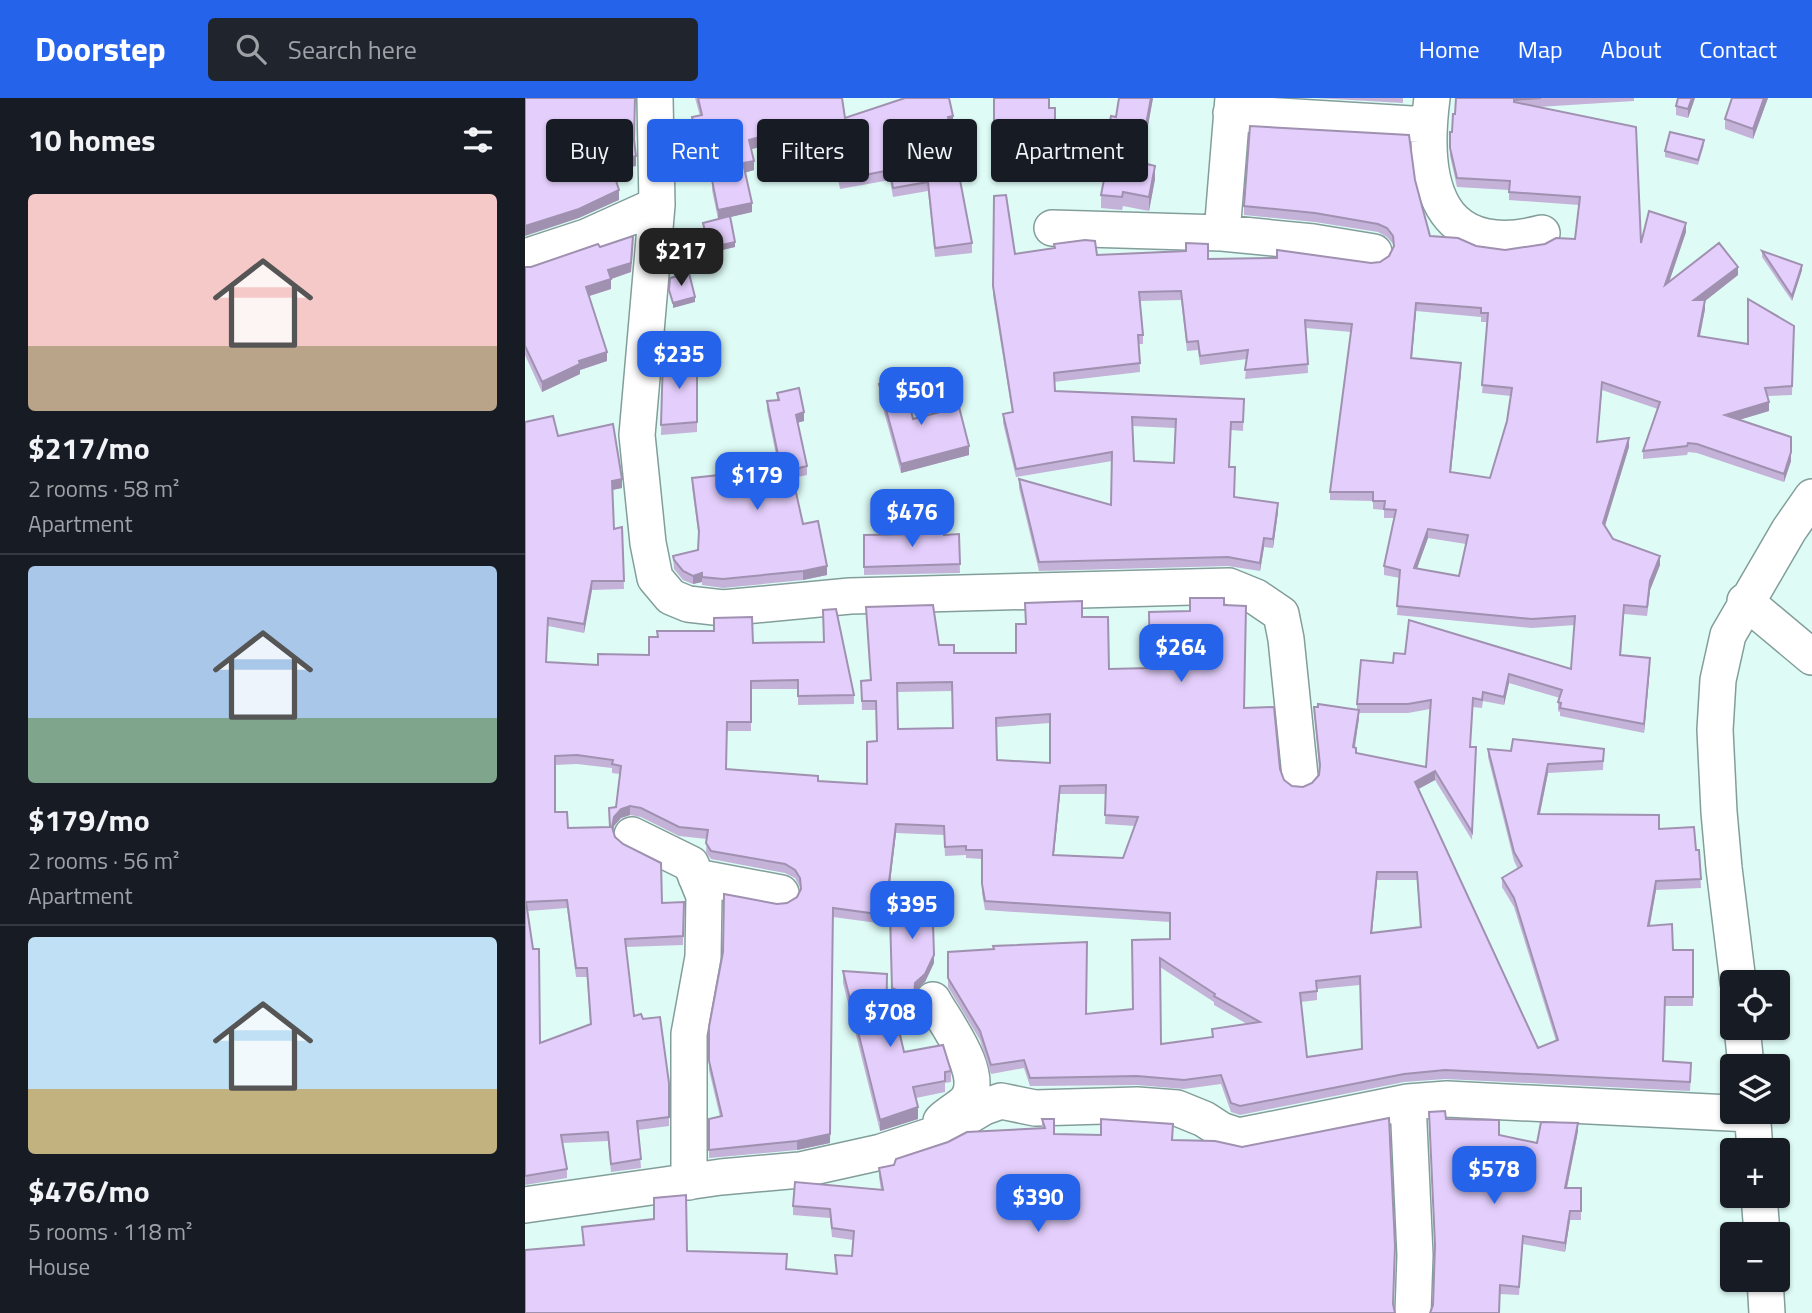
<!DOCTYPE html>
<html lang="en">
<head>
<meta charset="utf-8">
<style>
  :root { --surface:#171b24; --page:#20242c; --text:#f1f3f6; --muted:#9ea1a6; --line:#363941; --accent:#2563eb }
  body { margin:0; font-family:"Titillium Web",sans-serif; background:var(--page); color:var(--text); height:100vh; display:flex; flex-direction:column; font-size:26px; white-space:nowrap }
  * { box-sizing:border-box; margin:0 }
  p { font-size:23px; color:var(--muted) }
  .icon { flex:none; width:38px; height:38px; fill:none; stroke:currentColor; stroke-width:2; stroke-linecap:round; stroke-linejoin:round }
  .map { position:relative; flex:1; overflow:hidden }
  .side { display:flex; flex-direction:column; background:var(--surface); width:525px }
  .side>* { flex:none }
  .banner { position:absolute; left:21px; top:21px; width:665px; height:63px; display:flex; gap:14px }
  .controls { position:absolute; left:1195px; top:872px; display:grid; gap:14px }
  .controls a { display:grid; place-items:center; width:70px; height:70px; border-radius:7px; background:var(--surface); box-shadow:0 2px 5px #0004; font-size:35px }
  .price { position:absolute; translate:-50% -60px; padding:0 16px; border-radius:14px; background:var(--accent); color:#fff; font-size:23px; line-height:46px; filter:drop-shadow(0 2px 4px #0008) }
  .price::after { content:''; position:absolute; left:50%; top:42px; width:21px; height:16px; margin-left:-10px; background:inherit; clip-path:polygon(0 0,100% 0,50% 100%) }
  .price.selected { background:#222; color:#fff }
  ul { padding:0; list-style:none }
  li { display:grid; align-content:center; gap:14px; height:371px; padding:0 28px }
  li+li { border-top:2px solid var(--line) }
  li span { display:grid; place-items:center; height:217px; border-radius:7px; color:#555 }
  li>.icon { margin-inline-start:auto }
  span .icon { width:126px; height:126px; fill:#fffc; stroke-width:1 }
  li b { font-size:30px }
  h2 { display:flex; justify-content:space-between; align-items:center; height:84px; padding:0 28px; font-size:30px }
  .chip { padding:0 24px; border-radius:7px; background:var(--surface); box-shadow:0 2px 5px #0004; font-size:24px; line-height:63px }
  .chip.selected { background:var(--accent); color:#fff }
  header { display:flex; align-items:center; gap:42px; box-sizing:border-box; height:98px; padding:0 35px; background:var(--accent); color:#fff }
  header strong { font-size:33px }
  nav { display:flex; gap:38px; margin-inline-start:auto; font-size:24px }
  .search { width:490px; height:63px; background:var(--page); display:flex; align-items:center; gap:18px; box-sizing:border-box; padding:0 24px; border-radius:7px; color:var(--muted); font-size:26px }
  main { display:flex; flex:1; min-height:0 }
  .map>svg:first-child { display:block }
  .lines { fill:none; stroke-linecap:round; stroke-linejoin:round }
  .minor-casing { stroke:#839e9a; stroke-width:38 }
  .minor { stroke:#fff; stroke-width:35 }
  .wall { fill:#c4b2d9; fill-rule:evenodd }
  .shaded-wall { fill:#a091b0 }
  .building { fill:#e4cffc; stroke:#a091b0; stroke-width:2; fill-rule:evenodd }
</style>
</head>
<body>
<header>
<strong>Doorstep</strong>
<div class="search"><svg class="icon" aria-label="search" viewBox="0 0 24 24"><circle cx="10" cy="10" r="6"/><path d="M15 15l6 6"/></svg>Search here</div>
<nav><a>Home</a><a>Map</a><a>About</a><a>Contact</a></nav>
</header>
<main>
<section class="side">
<h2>10 homes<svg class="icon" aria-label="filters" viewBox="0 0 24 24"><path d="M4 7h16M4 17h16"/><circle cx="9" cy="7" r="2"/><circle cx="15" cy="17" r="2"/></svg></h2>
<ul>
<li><span style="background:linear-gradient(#f6c9c9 70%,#b9a48a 0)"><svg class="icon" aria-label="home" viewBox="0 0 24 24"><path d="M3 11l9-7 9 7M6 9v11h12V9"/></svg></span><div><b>$217/mo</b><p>2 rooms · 58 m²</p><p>Apartment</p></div></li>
<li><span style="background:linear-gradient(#a9c7e8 70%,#7fa58c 0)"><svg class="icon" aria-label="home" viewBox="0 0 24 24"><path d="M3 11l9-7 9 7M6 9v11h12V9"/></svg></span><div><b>$179/mo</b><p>2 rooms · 56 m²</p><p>Apartment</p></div></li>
<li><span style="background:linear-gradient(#bfe0f5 70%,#c2b280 0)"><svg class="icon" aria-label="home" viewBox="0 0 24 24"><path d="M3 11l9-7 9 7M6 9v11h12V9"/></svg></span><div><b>$476/mo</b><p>5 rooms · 118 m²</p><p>House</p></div></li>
</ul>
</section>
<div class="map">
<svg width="1287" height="1215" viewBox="0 0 1287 1215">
  <rect width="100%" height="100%" fill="#defbf6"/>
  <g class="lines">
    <!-- minor casing -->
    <g class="minor-casing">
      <path id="minor" d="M907,0c-11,84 5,162 110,135
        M706,15l197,12
        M132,107l-20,230 11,108 7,35 16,19 17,7 35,4 127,-12 379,-10 27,11 25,17 5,25 14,137
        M527,130l170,5 91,9 61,10
        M697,135l11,-135
        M0,159l61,-20 71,-32 -2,-107
        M1220,503l67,56
        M107,737l59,29 13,32 -1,61 -14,77v148
        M171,779l85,16
        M1213,884l-14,-114 -5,-56 -4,-82 3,-50 10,-45 61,-105 23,-33
        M408,902c13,24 53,74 34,100 -7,8 -18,13 -26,21
        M1217,929l4,39
        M883,1004l7,153 -2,58
        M1225,1013l3,12 2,27
        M1234,1097l3,39
        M0,1107l196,-28 79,-7 81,-18 61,-20 42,-25 17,-6 34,7 102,-3 40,3 27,11 17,11 18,6 169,-34 39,-3 303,15
        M1240,1181l2,34"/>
    </g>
    <!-- minor -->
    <use href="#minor" class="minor"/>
  </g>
  <!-- wall -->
  <path class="wall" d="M170,0h147l3,20 108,7 -3,1 22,117v10l-37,4 -7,-66 -35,6 -3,-17 -50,9 -9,-45 -17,9 -9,-19 -54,15 3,21 -9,3 7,39 -22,5 5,30 -26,6 -6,-25v-5l15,-4 -6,-29v-10l-7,-30 -7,1 -6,-24v-10l8,-1z
    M469,0l55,10h6v42l-61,-1z
    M628,0l-12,65 14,16 -6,32 -26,-5 -1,4 -21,-2v-13l9,-44 -3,-1v-13l9,-20z
    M791,0h87v5z
    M931,0h178v3l-96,6 103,136 45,-11 -17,50 69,-7 -33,26v8l-5,27 48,8 46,-18 -2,69 -24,1 1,15 -30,9 52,17v24l-7,21 -87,-29 -9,-1 -1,3 -44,4v-8l15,-42 -56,-19 -5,52 32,5 -24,79 8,13 47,26 -10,25 -3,26 -23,-2 -3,41 29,12 -6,66 -84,-17v-4l-2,-1v-9l2,-4 -51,-15 -5,22 -21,-4 -1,7 -9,-1 -3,40 6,9 -4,84 -37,-60 -17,9 120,259 18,-7 -42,-134 -12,-20v-9l16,-9 -4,-8 -26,-104v-8l23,2 93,-2 -1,21 -55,3 -8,41 119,15 37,21h3l2,38 -45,2 -6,35 23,25h20v56h-28l-2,55 28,11 -1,19 -245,-12 -41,3 -164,33 -9,-3 -10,-28 -37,5 -47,-4 -107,1 -6,-18 -33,6 -11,-34 -32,-53v-35l45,-2v-4l93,68 47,-5 37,-70v-17l-185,-12 -3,-17v-34l-16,-1v-3l-21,1 -1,-21 -48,-2 -11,91 -52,-7 -3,226 -33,7 -88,8v-39l11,-2 -11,-47v-43l68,-123 10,-1 10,-6 3,-8v-2l-5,-9 -10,-5 -74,-14 -5,-7 1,-13 -28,-3 -38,-19 -11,-2 -9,3 -7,8 -1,5 2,6 47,66 22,-1 -1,43 -57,2 8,69 35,67v43l-31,4 3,38 -30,4 -3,-31 -46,2 5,26v9l-42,7v-763l33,14 64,52 -10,2 2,39 8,-2 2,62 -32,1 -8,43 -36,-7 -2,36 52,3 51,-10 104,-12 101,52v9l-56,1v-16h-47v42h-24l-1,38 92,12 49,3 10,-43 -1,-31h-14l-1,-29 9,-1 69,-35 15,8h62l9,-29 57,-7 27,52 41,-1 40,-57 34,-6 20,103 36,61 4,11 8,6 11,1 9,-4 7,-8v-6l-5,-62 43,3v-6l36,-41 178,6 4,-44 -43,3 -135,-13 3,-37 -16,-3v-9l10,-48h-10v-8l-11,-1v-8l-43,-1v-8l21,-160 -45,-4 2,45 -63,6 2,-20 -47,6 -2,-15 -11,1 -6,-51 -41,1 3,34v9h-4l1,28 -86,10 1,9 189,8 -1,32 -12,-1 -2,37 6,30 43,15 -5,36 -9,-1 -4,24 -32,-5 -189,5 -20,-83v-9l92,26 1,-44 -96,16 -13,-54v-9l9,-2 -19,-117 1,-99 21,58 356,9 9,-1 9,-6 4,-8v-4l-6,-7 -9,-5 -63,-10 -71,-7v-9l171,-26 15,56 46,10 29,4 70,-11 4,-34 -70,-5v-10l-52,-3 -7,-31v-15l5,-27zM891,213l65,6v5h6l-5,71 29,3 -4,25 -17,57 -39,-6 10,-100 -49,-14zM607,328l43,2 -1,35 -40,-2zM903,440l38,6 -7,32 -42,-8zM427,593l1,37 -55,1v-37zM905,611l-4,58 -70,-14 -1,-5 4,-35h49zM525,625v40l-53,-3v-33zM52,666l35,4v5l8,1 -4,33 -7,20 -41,1 -13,-16v-47zM535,696h46l-1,30 30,2 -12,32 -69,-3zM852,782h40l3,47 -48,6zM42,810l9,69h11l3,47 -50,19 -12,-132zM635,869l54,35v3l33,19 -35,5v8l-51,7zM835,887l2,64 -55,8 -6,-55 16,-2v-11z
    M1170,0l-7,20 -12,-3v-9z
    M1243,0l-15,41 -28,-10v-10z
    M1179,47l-6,20 -33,-8v-6z
    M108,147l-2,27 -20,7v10l-22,7 18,65 -27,9v4l-38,18 -17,-37v-88h6l69,-20z
    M1237,153l40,19 -10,31 -30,-44z
    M138,259h34v75l-36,3z
    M354,286l34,35 56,36 -68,18 -22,-79z
    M252,295l27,28 -7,2 10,43v9l-14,3 10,46 24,51 -24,5 -80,8 -21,-3v-3l-9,2 -10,-4 -9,-11 -1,-13 25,-6 1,-11 -7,-52v-9l72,-8v-7l13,-3 -10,-50v-9l10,-1z
    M434,436l1,39 -96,2v-40z
    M365,816l44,49 -9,19 -10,9 -1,14 -22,-9z
    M318,873l43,62 18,19 47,19v11l-6,1v9l-29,6 2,21 -38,12 -37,-148z
    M517,1021l12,15 119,6 220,165 -868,8 58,-68 -1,-18 105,24 99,18 50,5 -1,-19 17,1 1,-16 -21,-3 -2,-19 -37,-3v-9l88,-16 -2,-13v-9l163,-40z
    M921,1021l53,16 38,8 41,-12 -11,57h14v32h-11l-5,32 -42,-8 -4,51 -19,-1 -67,11z"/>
  <!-- shaded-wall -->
  <path class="shaded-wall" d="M626,0h2l-14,78v-14z
    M1167,0h3l-7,20v-9z
    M1239,0h4l-15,41v-10z
    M428,18v9l-5,1v-9z
    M280,26v10l-56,16v-10z
    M306,37v9l-17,9v-10z
    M111,58v10l-26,6v-10z
    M229,63v9l-11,3v-10z
    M630,68v13l-6,32v-14z
    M94,92v10l-40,18 -54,18v-10z
    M227,105v9l-34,8v-10z
    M1161,125v9l-21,62v-9z
    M108,138l-2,36 -20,7v10l-25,8v-10l22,-17z
    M210,144v5l-26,6v-5z
    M1277,167v5l-10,31v-5z
    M1213,169v8l-33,26v8l-7,36 -4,-45z
    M170,199v5l-22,6v-5z
    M891,205v8l-5,55v-8z
    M82,254v9l-27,9v4l-38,18v-10l37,-21z
    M936,265v9l-11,108v-8z
    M1244,304v9l-44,13v-9z
    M279,314v9l-8,2v-8z
    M1104,340v9l-26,85v-9z
    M444,348v9l-68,18v-9z
    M1266,354v9l-7,21v-8z
    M97,381v9l-10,2v-9z
    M753,405v9l-5,36v-9z
    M903,431v9l-14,39v-9z
    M739,440v9l-4,24v-8z
    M1135,458v9l-10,25 -3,26 3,-35z
    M302,468v9l-24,5v-9z
    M177,475v9l-9,2v-8z
    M67,483v9l-8,43v-9z
    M1125,560v9l-6,66v-9z
    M984,576v9l-5,22v-8z
    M834,612v9l-6,37v-9z
    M1023,666v9l-10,49v-8z
    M910,673v9l-20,11v-9z
    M535,688v8l-7,69v-8z
    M105,708v9l-9,3 -7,8 -2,10v-9l2,-10 7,-8z
    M371,726v9l-11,91v-9z
    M852,774v8l-6,62v-9z
    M1131,783v9l-8,44v-8z
    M308,810l-3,235 -33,7v-9z
    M409,857v8l-9,19 -10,9 -1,14 1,-22z
    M393,1009v12l-38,12v-11z
    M1053,1025v8l-13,66v-9z
    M1045,1113v9l-5,32v-9z"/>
  <!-- building -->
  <path class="building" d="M0,0h110l-1,42 2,16 -26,6 9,28 -40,19 -54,17z
    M173,0h144l3,20 60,-20h44l4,18 -5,1 24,126 -37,5 -7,-66 -35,6 -3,-18 -50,10 -9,-45 -17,8 -9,-19 -56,16 5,21 -11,2 9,40 -34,7 -6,-30h3l-10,-40 -7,2 -6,-25 10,-2z
    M469,0h55v10h6v32h-61z
    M594,0h32l-12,64 16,4 -6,31 -26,-5 -1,5 -21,-2 11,-57 -5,-1 4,-21 5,1z
    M931,0h85l-27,2v2l122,25 5,116 8,-32 37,12 -21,62 54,-42 19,24 -44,33h11l-7,36 50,8v-45l46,27 -2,60 -27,2 4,14 -44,13 66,22v15l-7,22 -87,-30 -9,-1 -1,3 -44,5 17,-49 -58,-20 -5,60 32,-4 -26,85 10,16 47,17 -10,25 -3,26 -23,-2 -4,50 30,3 -6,66 -84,-16 1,-5 -3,-1 4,-12 -53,-16 -5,23 -21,-5 -1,8 -9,-2 -3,49h6l-4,85 -37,-61 -20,11 123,266 20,-8 -44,-142 -12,-20 20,-12 -8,-14 -26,-103 23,2 2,-12 91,10 -1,12 -55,3 -10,50 121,1v14l35,-2 2,23h3l2,29 -45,2 -8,45 24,-2 1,26h20v47h-28l-2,64 28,2 -1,19 -245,-12 -41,4 -164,32 -9,-3 -10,-28 -37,5 -47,-4 -107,2 -6,-18 -33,5 -11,-34 -32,-53v-26l46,-3 -1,-3 94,-4 -1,72 47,-5 -1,-69 38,-1v-26l-185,-12 -3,-17v-34h-16v-4l-21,1 -1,-21 -48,-2 -11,91 -52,-7 -3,226 -33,7 -88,9v-31l13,-3 -13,-55v-34l14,-75 1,-58 53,10 10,-1 10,-6 4,-8 -1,-11 -5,-8 -10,-6 -74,-13 -5,-8 2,-13 -29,-3 -38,-19 -11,-2 -9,3 -7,8 -2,10 3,10 8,7 38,19 1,40 22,-1 -1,34 -58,3 9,77 7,-2 2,5 17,-2 9,66v34l-32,4 4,38 -30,5 -3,-32 -47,3 6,34 -42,7v-754l28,-6 5,20 55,-12 9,55 -10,2 2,48 8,-2 2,54h-32l-8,43 -36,-6 -2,44 52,3v-11l51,1v-18h9l-1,-6h57v-13l38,-1 1,26 71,-1 -1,-32 13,-1 18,86 -56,1v-16l-47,1v41h-24l-1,47 92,7v5l49,3v-42l10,-1 -1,-40h-14l-1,-20 10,-1 -5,-73 67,-2 6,40h15v8h62v-29h10l-1,-21 57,-2v16h26l1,52 41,-1 -1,-56 41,-1v-13h34v7l22,1 -2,102 30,-1 6,62 4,11 8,6 11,1 9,-4 7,-8 1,-10 -6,-58h4v-3l41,6 -6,37 3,1v5l70,14 5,-67 -23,4h-51l4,-44 32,3 1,-10 11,1 4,-34 162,49 4,-53 -43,3 -135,-13 3,-36 -16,-4 12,-56 -12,-1 1,-8h-12v-9h-43l22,-168 -47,-4 3,44 -63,6 3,-20 -48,6 -2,-15 -11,1 -6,-51 -42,1 4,43h-5l2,28 -86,10 1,18 189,8 -1,23h-12l-2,45h6l-1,30 44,6 -5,36 -9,-1 -4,25 -32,-6 -189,5 -20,-83 92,26 1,-53 -96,17 -13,-55 10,-2 -20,-126 1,-90 12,-1 9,59 40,-6 -1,-4 31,-4 10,1 2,14 89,-4v-8l22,1v15l69,-1v-8l94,13 9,-1 9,-6 5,-10 -1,-10 -6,-8 -9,-4 -63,-11 -71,-7 6,-80 159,9 6,45 15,56 28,2 18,8 29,4 40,-6 11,-6 19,1 5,-42 -71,-5 1,-11 -53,-3 -7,-30v-16h2l1,-18h2zM891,205l65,5v5h7l-6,72 30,3 -5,33 -17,57 -40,-6 11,-109 -50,-5zM607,319l44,2 -2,44 -40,-2zM903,431l40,6 -9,41 -45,-8zM427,584l1,46 -55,1 -1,-46zM525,616v49l-53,-3 -1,-42zM52,657l36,5 -1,4 9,2 -5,41 -7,1 1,19 -42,1 -1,-16h-12v-56zM581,687l-1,30 33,2 -15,41 -70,-3 7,-69zM852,774h40l4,55 -50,6zM42,802l9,68h11l4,56 -51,19 -1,-94h-6l-7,-47zM635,860l55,36 -1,2 46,26 -48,7 1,8 -52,7zM835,878l2,73 -55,8 -7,-64 17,-2 -1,-10z
    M1153,0h14l-4,11 -12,-3z
    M1207,0h32l-11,31 -28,-10z
    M1145,34l34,8 -6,20 -33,-9z
    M205,118l5,26 -26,6 -6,-25z
    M108,138l-2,27 -23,7 3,9 -25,8 21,65 -28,9 1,3 -38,18 -17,-36v-79h6l67,-23 2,3z
    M1237,153l40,14 -10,31z
    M164,175l6,24 -22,6 -4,-13 1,-12z
    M138,259h34v65l-36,3z
    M379,281l9,40 46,-12 10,39 -68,18 -22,-80z
    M274,290l5,24 -8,3 11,51 -16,4 12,54 15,-3 9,45 -24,5 -80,8 -21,-2v-4l-9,3 -10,-5 -9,-11 -1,-4 25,-6 1,-19 -7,-53 74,-8 -2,-7 15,-3 -12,-59 12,-1 -2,-7z
    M419,429v8l15,-1 1,30 -96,3v-32l53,-1v-5z
    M407,793l2,64 -9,19 -10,9 -1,15 -22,-10 -2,-74 23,-22z
    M318,873l44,3 -1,59 14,2 4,17 39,-7 8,26 -6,1v9l-32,6 5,20 -38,13z
    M920,1013l1,8 53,1v15l38,8 4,-21 37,1 -13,65h16v23h-11l-5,32 -42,-7 -4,51 -19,-2 -1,28h-69l3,-8 2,-60 -6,-133z
    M864,1020l6,128 -2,58 2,9h-870v-63l59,-5 -2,-18 72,-8v-21l32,-3 1,56 100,3 -1,15 51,5 -2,-19 17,1 2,-25 -22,-3 -2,-19 -37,-3 2,-24 88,8 -4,-22 15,-3 2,-6 52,-17 19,-10 78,-4 -3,-9h12v15l47,1v-16l72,5 -1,16 43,1 27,6z"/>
</svg>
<div class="controls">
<a><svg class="icon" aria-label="locate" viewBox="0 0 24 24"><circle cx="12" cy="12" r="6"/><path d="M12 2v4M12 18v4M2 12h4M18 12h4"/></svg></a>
<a><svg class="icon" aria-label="layers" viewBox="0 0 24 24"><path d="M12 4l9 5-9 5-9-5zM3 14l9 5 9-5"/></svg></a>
<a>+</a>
<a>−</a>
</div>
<b class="price selected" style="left:156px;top:190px">$217</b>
<b class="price" style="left:154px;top:293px">$235</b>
<b class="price" style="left:396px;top:329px">$501</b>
<b class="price" style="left:232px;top:414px">$179</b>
<b class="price" style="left:387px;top:451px">$476</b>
<b class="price" style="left:656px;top:586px">$264</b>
<b class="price" style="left:387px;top:843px">$395</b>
<b class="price" style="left:365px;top:951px">$708</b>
<b class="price" style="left:969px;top:1108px">$578</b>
<b class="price" style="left:513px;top:1136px">$390</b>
<div class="banner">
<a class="chip">Buy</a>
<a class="chip selected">Rent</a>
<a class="chip">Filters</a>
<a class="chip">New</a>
<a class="chip">Apartment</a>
</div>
</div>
</main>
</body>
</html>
